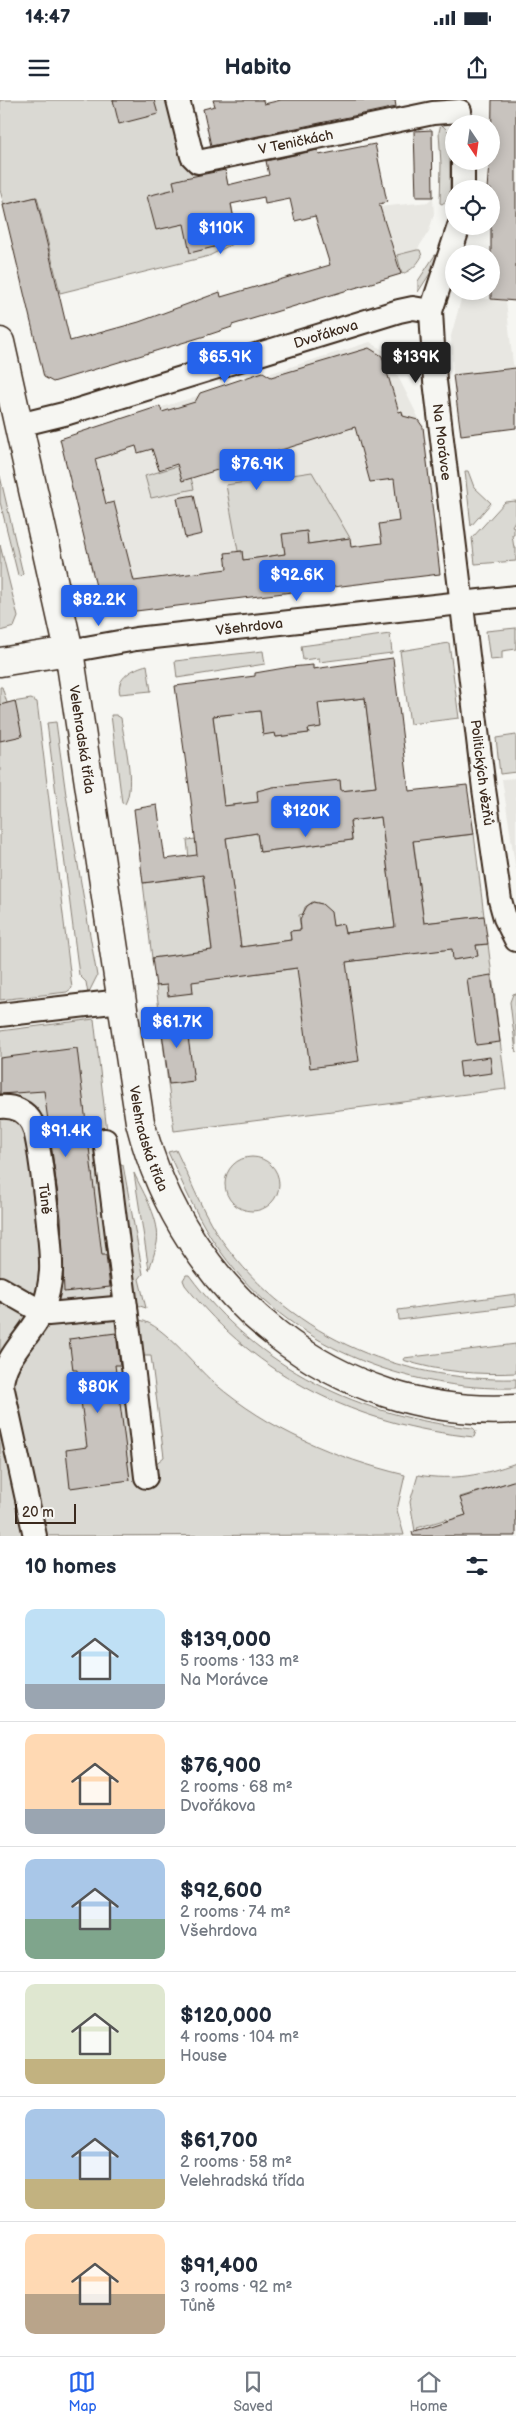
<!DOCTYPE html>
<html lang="en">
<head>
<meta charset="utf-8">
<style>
  :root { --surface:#fff; --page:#f2f2f3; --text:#1f2937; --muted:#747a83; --line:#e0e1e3; --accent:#2563eb }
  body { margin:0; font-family:"Balsamiq Sans",sans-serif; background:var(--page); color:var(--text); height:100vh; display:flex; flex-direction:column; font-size:19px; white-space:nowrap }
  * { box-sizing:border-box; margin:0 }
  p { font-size:16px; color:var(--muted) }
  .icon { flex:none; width:28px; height:28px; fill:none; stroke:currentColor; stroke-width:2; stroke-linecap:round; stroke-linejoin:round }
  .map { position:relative; height:1436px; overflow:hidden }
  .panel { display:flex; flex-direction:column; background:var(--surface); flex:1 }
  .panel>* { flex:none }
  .needle { width:32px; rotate:167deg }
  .buttons { position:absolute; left:445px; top:15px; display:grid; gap:10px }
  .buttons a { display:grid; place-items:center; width:55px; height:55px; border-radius:50%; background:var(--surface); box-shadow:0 2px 12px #0003; font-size:25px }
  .scale { position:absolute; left:15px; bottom:12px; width:61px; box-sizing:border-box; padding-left:5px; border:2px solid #3b2a1e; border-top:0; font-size:14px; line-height:18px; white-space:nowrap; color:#3b2a1e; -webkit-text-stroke:4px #f6f6f2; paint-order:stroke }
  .price { position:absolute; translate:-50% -42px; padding:0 11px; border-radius:5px; background:var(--accent); color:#fff; font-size:16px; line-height:32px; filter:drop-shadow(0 1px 2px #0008) }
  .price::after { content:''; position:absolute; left:50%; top:30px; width:15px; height:11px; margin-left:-8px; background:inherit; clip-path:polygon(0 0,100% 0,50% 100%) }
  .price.current { background:#222; color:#fff }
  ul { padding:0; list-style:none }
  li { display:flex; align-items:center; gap:15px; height:125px; padding:0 25px }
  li+li { border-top:1px solid var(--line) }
  li span { display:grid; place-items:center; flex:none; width:140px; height:100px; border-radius:10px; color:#555 }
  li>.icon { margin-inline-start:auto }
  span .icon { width:60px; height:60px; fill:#fffc; stroke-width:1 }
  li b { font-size:21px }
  h2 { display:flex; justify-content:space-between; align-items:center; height:60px; padding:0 25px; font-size:21px }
  .status { display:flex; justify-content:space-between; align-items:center; height:35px; padding:0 25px; background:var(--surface); direction:ltr }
  .status svg { height:14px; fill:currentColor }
  header { display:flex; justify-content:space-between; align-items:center; height:65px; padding:0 25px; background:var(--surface); font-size:22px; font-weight:700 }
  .menu { display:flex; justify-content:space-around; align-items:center; height:70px; border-top:1px solid var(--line); background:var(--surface); font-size:14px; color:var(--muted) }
  .menu a { display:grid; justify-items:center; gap:2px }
  .menu .current { color:var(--accent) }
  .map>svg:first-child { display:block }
  .built { fill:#e8e7e2 }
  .green { fill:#dad9d3; stroke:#8a8278 }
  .building { fill:#c8c3be; stroke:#3b2a1e; fill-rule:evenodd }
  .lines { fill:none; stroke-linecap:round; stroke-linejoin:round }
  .minor-casing { stroke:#3b2a1e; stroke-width:26 }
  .major-casing { stroke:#3b2a1e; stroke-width:31 }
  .minor { stroke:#f6f6f2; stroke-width:22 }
  .major { stroke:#f6f6f2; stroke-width:28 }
  .labels { text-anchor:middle; stroke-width:4.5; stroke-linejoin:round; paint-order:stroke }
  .street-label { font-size:14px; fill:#3b2a1e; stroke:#f6f6f2 }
</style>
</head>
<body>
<div class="status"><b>14:47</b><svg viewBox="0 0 49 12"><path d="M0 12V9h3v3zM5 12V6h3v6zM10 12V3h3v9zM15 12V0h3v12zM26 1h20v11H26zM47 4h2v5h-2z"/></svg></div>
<header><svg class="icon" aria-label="menu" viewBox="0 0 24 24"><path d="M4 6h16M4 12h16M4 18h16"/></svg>Habito<svg class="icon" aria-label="share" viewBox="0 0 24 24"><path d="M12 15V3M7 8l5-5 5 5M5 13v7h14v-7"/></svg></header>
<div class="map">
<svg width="516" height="1436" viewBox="0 0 516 1436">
  <rect width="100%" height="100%" fill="#f6f6f2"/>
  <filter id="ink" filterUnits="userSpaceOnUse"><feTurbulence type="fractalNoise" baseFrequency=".02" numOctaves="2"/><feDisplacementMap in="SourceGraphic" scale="10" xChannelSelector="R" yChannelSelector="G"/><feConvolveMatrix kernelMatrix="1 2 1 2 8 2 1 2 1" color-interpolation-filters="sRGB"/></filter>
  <g filter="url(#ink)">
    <!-- built -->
    <path class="built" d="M433,97l1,17 -5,17 -27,43 -17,-53 -63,19 -6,-17 51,-15 62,-6z
      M462,196l44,5 7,63 3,3v25l-23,-21 -40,4 -2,-39z
      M370,242l16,10 37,75 17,147 -337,41 -43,-176z
      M516,678v93l-14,-92z"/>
    <!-- green -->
    <path class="green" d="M0,0h170l16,64 39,6 13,71 -29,15 -149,37 -23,-96 -33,8 -4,-15z
      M441,24l9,9v65l-8,6 -2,-1 1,-39 -2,-32z
      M417,150h3l2,6c-5,9 -10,14 -20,18l-5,-19z
      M435,155h2l-6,17 -13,20v-11z
      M187,363l7,26 -43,9 -6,-22z
      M465,371h3l6,16 17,16 -20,23z
      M312,372l38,66 -42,6 -2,-13 -23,4 2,19 -42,6 -1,-9h-4l-12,-66z
      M0,376l23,98 -3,3 -2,-2 -18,-73z
      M516,401v18l-4,7 2,1v8h-2l2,13h2v13l-41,3 -3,-26 33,-36z
      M0,445l18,72 -4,10 -14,4z
      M516,528v21l-14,2v8l-12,1 -4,-29z
      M390,534l2,19 -73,9v-4l-16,2 -2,-14z
      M449,543l10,75 -49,6 -10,-73z
      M263,551l2,13 -88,14 -2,-17z
      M147,565l4,26 -31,3c-5,-16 14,-26 27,-29z
      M0,587h2l5,16 24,-4 6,3 35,286 -5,4 -67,8z
      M365,598l11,89 -35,4 -1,-10 -67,6 -15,15 -34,4 -11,-90 47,-5 3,23 12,-1 1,4 32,-4v-4l12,-2 -2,-24z
      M111,615h5l5,3c3,23 15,66 4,86l-3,-1z
      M56,622l10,73 31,181 -9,18 -2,-12 -7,-7 -32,-252z
      M516,635v37l-16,2 -4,-36z
      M381,717l14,110 -50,6 -2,-9 -10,2 -3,-15h-3l-5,-7 -9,-2 -8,5 -2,7 -4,1 2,15 -11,1 1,9 -50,7 -15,-109 31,-5 3,19 92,-12 -2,-19z
      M411,723l23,16 40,-5 10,82 -60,7z
      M196,739l2,2 14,109 -60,8 -9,-75 48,-6 -4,-37z
      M488,844l18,145 -332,42 -18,-145z
      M516,893v59l-6,-50 3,-8z
      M94,919l17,147 12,-1 20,109 -4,5 7,29 -9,-3 -6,-5 -18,-121 35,304 6,-18 10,-8 -13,-101h-11l-5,-36c23,-3 60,47 79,63 55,47 121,75 191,92l-8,35 7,25 -404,1v-505z
      M176,1050c13,27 24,56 40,82 69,102 180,150 300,147v9c-112,3 -228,-42 -295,-136 -23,-31 -37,-66 -53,-100z
      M225 1084a27 27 0 1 1 54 0a27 27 0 1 1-54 0Z
      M134,1073c9,20 27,47 23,70 -2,9 -5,18 -8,27z
      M186,1175h3c68,93 172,143 284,153l3,3 -2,6c-117,-12 -216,-59 -289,-152l-2,-5z
      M516,1194v12l-117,14 -1,-10z
      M516,1244v29c-37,2 -77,-1 -113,-13l1,-2z
      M516,1363v21l-2,-3 -54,16 6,18 -18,6 -1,-2 -30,9 1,2 -3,1 -5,-29 8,-27c35,6 65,0 98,-12z"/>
    <!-- building -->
    <path class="building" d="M113,0h41l4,14 -39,10z
      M213,0h50l1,4 17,-4h114l1,7 -185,39 -8,-37 12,-3z
      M492,0h24v201l-25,-2v-110h-4l2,-26h2z
      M432,30l1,67h-17l-2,-66z
      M375,44l12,58 -8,2 22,70 -169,51v2l-27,9 -152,46 -9,-5 -41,-172 33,-8 34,144 69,-19 81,-30 1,5 109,-32 -15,-49 -20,5 -5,-22 -25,5 -1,-7 -33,7 7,37 -48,12 -6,-29 -28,6 -9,-34 28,-7 -2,-8 12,-3 40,-8 3,15 41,-10 -3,-14 52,-11 1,5z
      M369,248l13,8 17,56 3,-1 1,5 15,4 5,7 17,147 -337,41 -43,-176 100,-33 2,6 33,-10 5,-9 63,-21 8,5zM355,327l15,55 24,-3 5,42 -20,3 3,19 -31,4 -1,-9 -42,6 -1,-13 -25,3 3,20 -42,6 -1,-9 -17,2 2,16 -93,12 -20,-79 -8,2 -11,-45 41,-13 2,7 14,-4 7,21 18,-6 5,17z
      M516,268v60l-55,7 -8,-60z
      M194,395l8,39 -17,4 -8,-40z
      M393,558l16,133 58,-6 7,49 -61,7 11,82 60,-7 4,28 -12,1 2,11 -25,4 -1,-11 -106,13 13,99 -49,7 -13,-100 -105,14 1,11 -25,3 -1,-11 -11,1 -4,-28 60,-8 -9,-75 -60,8 -9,-74 23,-4 8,54 32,-4 -6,-55 -16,-114 80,-10v-3l35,-6 23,-2v4zM365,598l11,89 -35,4 -1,-11 -67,7 -16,4 1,11 -34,4 -11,-90 47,-5 3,24 12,-2 1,4 33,-4 -1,-4 13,-2 -3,-24zM381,717l14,110 -50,6 -2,-9 -10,2 -2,-14 -9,-8 -9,-2 -6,4 -7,13 1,11 -11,1 1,9 -50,7 -15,-109 31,-5 3,19 92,-12 -2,-19z
      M15,601l7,35 -22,5v-36z
      M491,875l9,67 -24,3 -9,-66z
      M185,915l9,66 -25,3 -9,-66z
      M77,948l25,207h4l4,32 -46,5 -3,-74 -17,-127 -44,3v-36z
      M490,957l2,16 -31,4 -2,-16z
      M116,1233l4,32h-5l15,115 -60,8 -4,-38 21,-3 -10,-77h-4l-4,-31z
      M516,1380v56h-103l-1,-4 54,-17 -6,-17z"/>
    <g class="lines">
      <!-- minor casing -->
      <g class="minor-casing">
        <g id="minor">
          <path id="s1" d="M178,0l14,56 6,6 235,-49 27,-2"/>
          <path d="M463,89v-28"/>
          <path id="s2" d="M459,126l-28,85 4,70 49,408 16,111 5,18 11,22"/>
          <path id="s3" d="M19,325l49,-12 331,-102 14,-3 18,3"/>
          <path id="s4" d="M69,551l67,-12 380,-42"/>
          <path d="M0,915l121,-14"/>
          <path id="s5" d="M0,1007c13,-1 26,4 32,16 8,14 20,128 19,148 -1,14 -4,28 -9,41l6,2 78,-7 -21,-167"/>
          <path d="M0,1188l42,24c-12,25 -38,44 -40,73l33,151"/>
          <path d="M126,1207l20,170"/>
        </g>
      </g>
      <!-- major casing -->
      <g class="major-casing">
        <g id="major">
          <path id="s6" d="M0,242l69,309 71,471c44,172 195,298 376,287"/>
          <path d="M0,562l69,-11"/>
        </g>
      </g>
      <!-- minor -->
      <use href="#minor" class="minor"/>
      <!-- major -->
      <use href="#major" class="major"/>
    </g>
  </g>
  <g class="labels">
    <!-- street labels -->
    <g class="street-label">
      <text dy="5" stroke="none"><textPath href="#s1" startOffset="166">V Teničkách</textPath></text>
      <text dy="5" stroke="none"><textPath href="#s3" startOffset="320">Dvořákova</textPath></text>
      <text dy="5" stroke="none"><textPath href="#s2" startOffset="221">Na Morávce</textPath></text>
      <text dy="5" stroke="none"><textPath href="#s4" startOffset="182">Všehrdova</textPath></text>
      <text dy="5" stroke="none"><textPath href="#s6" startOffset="406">Velehradská třída</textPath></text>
      <text dy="5" stroke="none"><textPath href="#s2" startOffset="554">Politických vězňů</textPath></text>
      <text dy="5" stroke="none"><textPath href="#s6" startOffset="811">Velehradská třída</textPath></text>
      <text dy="5" stroke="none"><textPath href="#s5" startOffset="115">Tůně</textPath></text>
    </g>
  </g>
</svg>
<div class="buttons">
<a><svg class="needle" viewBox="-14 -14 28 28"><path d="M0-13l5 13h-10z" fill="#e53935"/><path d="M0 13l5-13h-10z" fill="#747a83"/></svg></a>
<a><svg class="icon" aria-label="locate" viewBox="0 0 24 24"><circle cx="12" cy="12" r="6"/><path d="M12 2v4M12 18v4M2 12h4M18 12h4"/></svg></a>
<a><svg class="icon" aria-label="layers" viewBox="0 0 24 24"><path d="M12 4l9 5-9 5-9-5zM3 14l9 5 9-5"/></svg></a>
</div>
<div class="scale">20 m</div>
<b class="price" style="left:221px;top:155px">$110K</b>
<b class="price" style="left:225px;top:284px">$65.9K</b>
<b class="price current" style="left:416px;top:284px">$139K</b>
<b class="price" style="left:257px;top:391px">$76.9K</b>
<b class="price" style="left:297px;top:502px">$92.6K</b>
<b class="price" style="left:99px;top:527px">$82.2K</b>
<b class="price" style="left:306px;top:738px">$120K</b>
<b class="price" style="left:177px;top:949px">$61.7K</b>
<b class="price" style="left:66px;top:1058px">$91.4K</b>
<b class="price" style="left:98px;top:1314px">$80K</b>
</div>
<section class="panel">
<h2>10 homes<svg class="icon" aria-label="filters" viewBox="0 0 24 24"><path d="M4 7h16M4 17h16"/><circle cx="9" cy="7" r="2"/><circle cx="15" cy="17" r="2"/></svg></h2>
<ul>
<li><span style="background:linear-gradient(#bfe0f5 75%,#9aa5b1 0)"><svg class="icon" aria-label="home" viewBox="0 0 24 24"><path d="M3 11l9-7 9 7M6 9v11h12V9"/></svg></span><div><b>$139,000</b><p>5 rooms · 133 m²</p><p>Na Morávce</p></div></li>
<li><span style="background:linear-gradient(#ffd9b3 75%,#9aa5b1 0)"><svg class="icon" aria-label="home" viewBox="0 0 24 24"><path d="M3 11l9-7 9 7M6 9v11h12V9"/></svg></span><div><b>$76,900</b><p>2 rooms · 68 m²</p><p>Dvořákova</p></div></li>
<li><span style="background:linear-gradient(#a9c7e8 60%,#7fa58c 0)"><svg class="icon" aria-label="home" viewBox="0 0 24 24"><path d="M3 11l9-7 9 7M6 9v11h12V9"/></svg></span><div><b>$92,600</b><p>2 rooms · 74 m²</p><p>Všehrdova</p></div></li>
<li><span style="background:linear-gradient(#dfe7d0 75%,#c2b280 0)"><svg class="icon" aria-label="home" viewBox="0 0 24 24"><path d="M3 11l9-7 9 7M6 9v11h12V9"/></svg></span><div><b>$120,000</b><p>4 rooms · 104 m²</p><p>House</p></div></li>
<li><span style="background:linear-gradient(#a9c7e8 70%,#c2b280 0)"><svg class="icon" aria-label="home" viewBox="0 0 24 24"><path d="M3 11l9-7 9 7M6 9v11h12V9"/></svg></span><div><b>$61,700</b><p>2 rooms · 58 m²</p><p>Velehradská třída</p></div></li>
<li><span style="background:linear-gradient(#ffd9b3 60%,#b9a48a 0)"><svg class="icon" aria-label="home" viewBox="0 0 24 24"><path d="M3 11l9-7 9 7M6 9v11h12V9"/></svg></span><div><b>$91,400</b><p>3 rooms · 92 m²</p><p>Tůně</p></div></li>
</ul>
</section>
<nav class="menu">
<a class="current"><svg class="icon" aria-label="map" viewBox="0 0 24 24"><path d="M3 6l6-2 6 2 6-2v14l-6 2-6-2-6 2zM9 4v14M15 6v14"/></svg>Map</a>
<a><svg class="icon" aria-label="saved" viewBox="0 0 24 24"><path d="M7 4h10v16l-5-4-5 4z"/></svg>Saved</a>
<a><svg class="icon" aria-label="home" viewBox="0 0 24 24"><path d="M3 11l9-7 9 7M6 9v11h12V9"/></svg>Home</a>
</nav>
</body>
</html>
